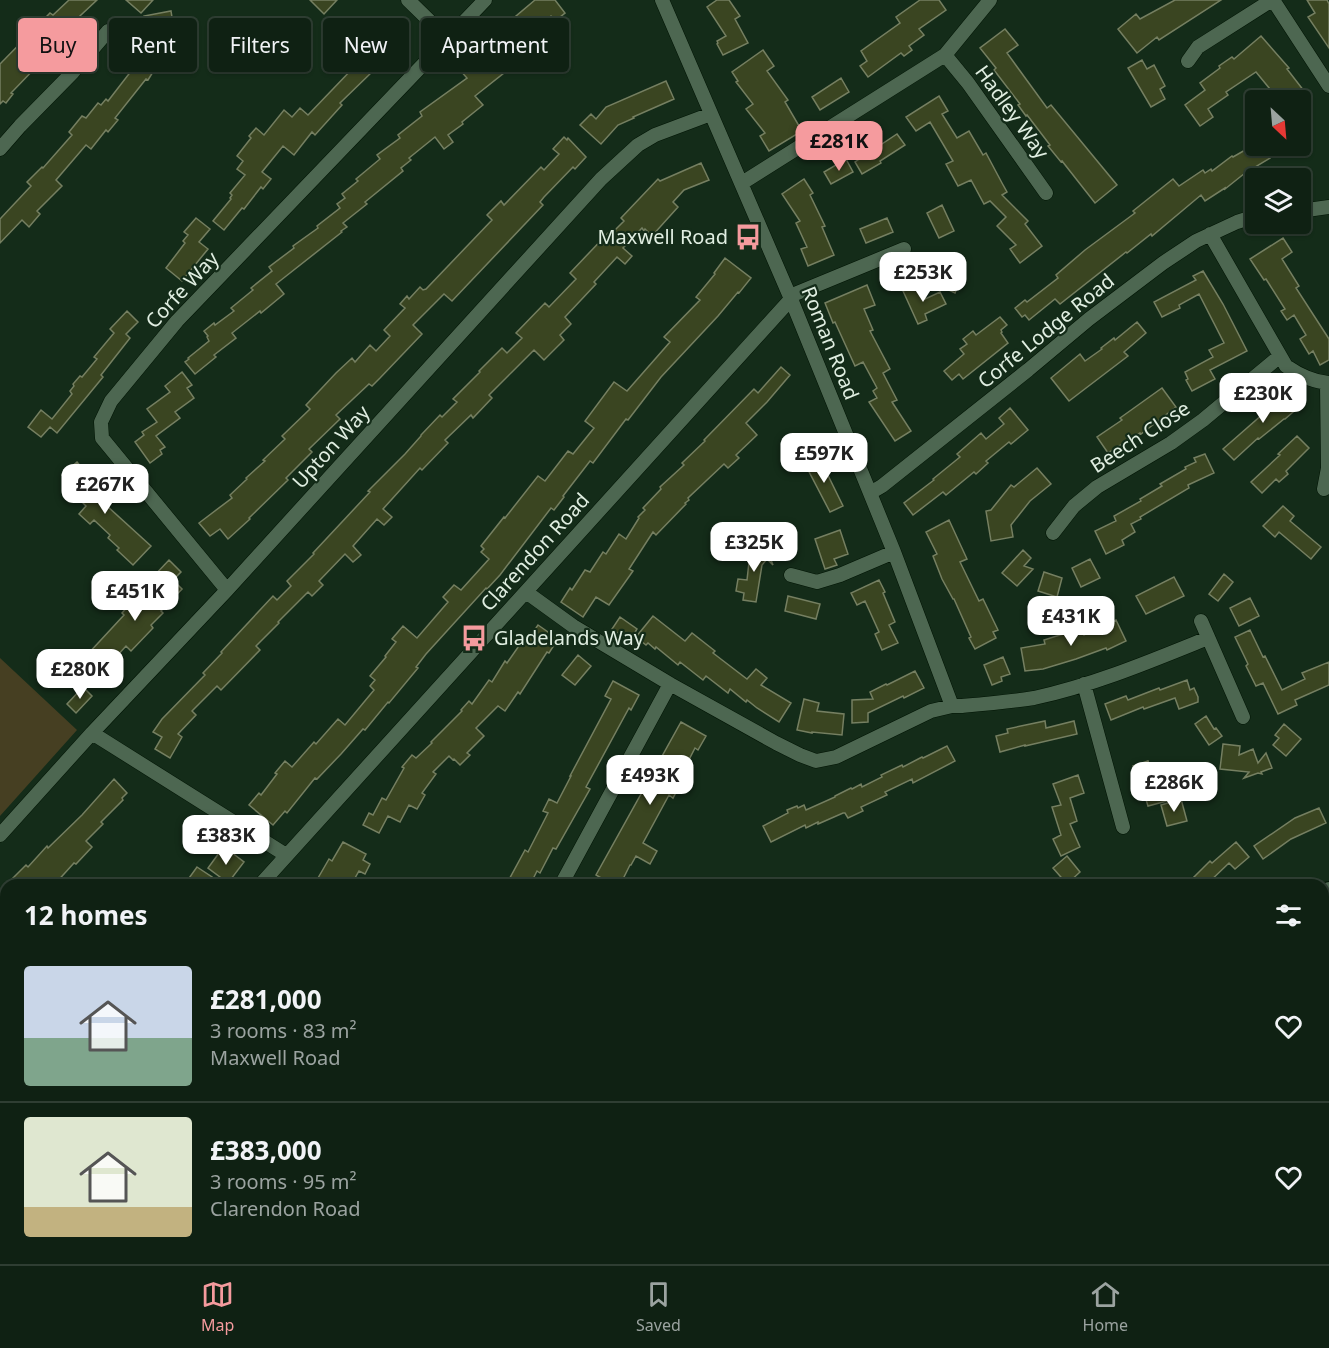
<!DOCTYPE html>
<html lang="en">
<head>
<meta charset="utf-8">
<style>
  :root { --surface:#0f2113; --page:#1d2e21; --text:#f1f3f6; --muted:#9ba3a0; --line:#2f3e33; --accent:#f59b9e }
  body { margin:0; font-family:"Noto Sans",sans-serif; background:var(--page); color:var(--text); height:100vh; display:flex; flex-direction:column; font-size:22px; white-space:nowrap }
  * { box-sizing:border-box; margin:0 }
  p { font-size:20px; color:var(--muted) }
  .icon { flex:none; width:33px; height:33px; fill:none; stroke:currentColor; stroke-width:2; stroke-linecap:round; stroke-linejoin:round }
  .map { position:relative; flex:1; overflow:hidden }
  .drawer { position:absolute; left:0px; top:879px; width:1329px; height:386px; display:flex; flex-direction:column; background:var(--surface); border-radius:18px 18px 0 0; box-shadow:0 2px 4px #0004,0 0 0 2px var(--line) }
  .drawer>* { flex:none }
  .banner { position:absolute; left:18px; top:18px; width:600px; height:54px; display:flex; gap:12px }
  .needle { width:39px; rotate:154deg }
  .controls { position:absolute; left:1245px; top:90px; display:grid; gap:12px }
  .controls a { display:grid; place-items:center; width:66px; height:66px; border-radius:6px; background:var(--surface); box-shadow:0 2px 4px #0004,0 0 0 2px var(--line); font-size:30px }
  .price { position:absolute; translate:-50% -51px; padding:0 14px; border-radius:12px; background:#fff; color:#222; font-size:20px; line-height:39px; filter:drop-shadow(0 2px 3px #0008) }
  .price::after { content:''; position:absolute; left:50%; top:36px; width:18px; height:14px; margin-left:-9px; background:inherit; clip-path:polygon(0 0,100% 0,50% 100%) }
  .price.selected { background:var(--accent); color:#111 }
  ul { padding:0; list-style:none }
  li { display:flex; align-items:center; gap:18px; height:150px; padding:0 24px }
  li+li { border-top:2px solid var(--line) }
  li span { display:grid; place-items:center; flex:none; width:168px; height:120px; border-radius:6px; color:#555 }
  li>.icon { margin-inline-start:auto }
  span .icon { width:72px; height:72px; fill:#fffc; stroke-width:1 }
  li b { font-size:26px }
  h2 { display:flex; justify-content:space-between; align-items:center; height:72px; padding:0 24px; font-size:26px }
  .pill { padding:0 21px; border-radius:6px; background:var(--surface); box-shadow:0 2px 4px #0004,0 0 0 2px var(--line); font-size:21px; line-height:54px }
  .pill.selected { background:var(--accent); color:#111 }
  .dock { display:flex; justify-content:space-around; align-items:center; height:84px; border-top:2px solid var(--line); background:var(--surface); font-size:16px; color:var(--muted) }
  .dock a { display:grid; justify-items:center; gap:3px }
  .dock .selected { color:var(--accent) }
  .map>svg:first-child { display:block }
  .green { fill:#463f22 }
  .building { fill:#3a4521; stroke:#757f61; stroke-width:1.5 }
  .lines { fill:none; stroke-linecap:round; stroke-linejoin:round }
  .minor-casing { stroke:#001404; stroke-width:15 }
  .tertiary-casing { stroke:#001404; stroke-width:18 }
  .minor { stroke:#4d6751; stroke-width:14 }
  .tertiary { stroke:#4d6751; stroke-width:16 }
  .labels { text-anchor:middle; stroke-width:4.5; stroke-linejoin:round; paint-order:stroke }
  .street-label { font-size:20px; fill:#e0eee1; stroke:#142c19 }
  .poi-label { font-size:20px; fill:#e0eee1; stroke:#142c19; text-anchor:end }
</style>
</head>
<body>
<div class="map">
<svg width="1329" height="1264" viewBox="0 0 1329 1264">
  <rect width="100%" height="100%" fill="#142c19"/>
  <!-- green -->
  <path class="green" d="M0,658l77,72 -77,86z"/>
  <!-- building -->
  <path class="building" d="M69,0h28l-31,29 1,1 -4,5 2,2 -15,14 2,2 -11,11 -1,-1 -29,30 2,1 -7,9 -3,-2 -3,3v-40l50,-51 3,2z
    M126,0h27l-12,13z
    M310,0h27l-13,14z
    M535,0h20l10,13 -10,8 -4,-5 -18,15 -4,-4 -19,15 13,16 -48,38 8,9 -21,17 1,2 -15,11 5,7 -9,7 -9,-12 -26,21 2,2 -10,8 2,3 -38,31 2,2 -24,19 4,4 -6,4 1,1 -66,52 8,10 -23,19 -1,-2 -28,22 4,5 -22,17 2,2 -21,17 -10,-12 4,-3 -1,-1 21,-17 -2,-4 1,-1 -4,-5 10,-8 1,2 19,-14 -3,-3 22,-18 -2,-2 21,-17 -3,-4 25,-19 -1,-2 25,-18 -1,-2 23,-18 -3,-4 8,-6 -3,-4 16,-13 -2,-2 24,-20 -3,-4 23,-17 -2,-3 24,-19 -2,-4 47,-34 -7,-8 23,-18 -3,-4 31,-23 -2,-3z
    M717,0h12l11,16 -5,3 13,24 -25,12 -6,-11 1,-1 -1,-2 9,-5 -19,-29z
    M920,0h19l7,10 -27,19 5,6 -15,11 3,4 -8,6 -3,-3 -33,24 -8,-11 7,-5 -6,-10 39,-28 -4,-6z
    M1175,0h46l-62,40 -2,-3 -20,16 -19,-24 18,-15 4,5z
    M1307,0h20l2,4v44l-21,-31 7,-4z
    M171,11l4,25 -26,5 -5,-25z
    M388,19l10,10 -7,6 11,11 -29,25 -33,32 2,2 -27,30 -3,-3 -18,23 -11,-9 -21,26 9,7 -8,10 -2,-2 -17,22 -2,-1 -18,22 -11,-9 18,-22 -1,-1 2,-3 -2,-2 15,-18 -8,-6 6,-8 -6,-5 14,-18 -2,-2 7,-8 8,7 20,-25 8,7 8,-9 8,7 71,-74 -7,-6z
    M1005,29l13,16 -11,8 40,55 4,-3 66,80 -22,18 -33,-42 -1,1 -13,-16 2,-1 -23,-30 -1,1 -8,-11 2,-1 -26,-34 2,-2 -16,-20z
    M1261,36l28,32 -2,1 24,31h-32l-23,-28 -30,20 2,3 -20,14 5,8 -13,9 -15,-21 20,-15 -5,-7 20,-15 -1,-2 13,-9 2,2z
    M144,48l17,11 -13,21 -2,-1 -31,39 3,2 -10,12 -2,-2 -15,19 -5,-4 -30,35 6,6 -25,25 3,3 -11,13 -7,-7 -22,23v-24l31,-33 -4,-4 15,-15 1,1 29,-33 -3,-3 13,-16 4,2 12,-15 3,2 5,-6 2,2 24,-31 -1,-2z
    M763,50l11,16 -7,5 21,29 -3,2 17,29 -33,20 -9,-15 5,-3 -19,-24 7,-5 -17,-22 2,-1 -6,-9z
    M1142,60l5,9 7,-4 11,21 -5,3 5,10 -14,8 -23,-39z
    M841,78l8,14 -29,18 -8,-13z
    M666,81l8,18 -41,18 1,1 -16,7 -17,19 -21,-19 11,-11 5,5 10,-12z
    M939,96l9,15 -6,3 15,24 12,-7 14,24 3,-2 16,30 5,9 -5,3 26,26 -3,3 17,22 -22,17 -10,-14 6,-4 -19,-19 9,-9 -16,-16 -6,3 -13,-24 -13,6 -12,-22 7,-3 -23,-39 -14,9 -10,-14z
    M897,134l8,11 -25,16 1,2 -19,11 -7,-12z
    M564,137l3,3 1,-2 18,19 -11,12 -2,-2 -29,30 -4,5 3,3 -91,96 -8,-7 -31,31 9,9 -42,44 -8,8 -3,-2 -33,31 4,4 -31,30 3,3 -26,26 2,2 -39,38 1,1 -22,20 -8,-10 -10,7 -11,-13 33,-25 -2,-3 17,-16 -1,-1 19,-17 -2,-1 22,-21 -3,-3 28,-27 -4,-4 30,-32 16,-15 3,4 15,-17 6,6 14,-15 -6,-6 21,-22 -5,-4 7,-8 2,3 11,-12 3,3 3,-1 66,-69 -5,-5 14,-14 3,4 37,-38 3,3 15,-16 -6,-5z
    M1252,146h17l6,9 -30,18 -20,16v-1l-20,13 -4,-6 -49,41 -1,-2 -24,19 -1,-1 -66,52 -5,-5 -26,21 -4,-5 -3,2 -7,-9 10,-8 2,2 31,-24 -2,-3 29,-25 50,-37 -2,-2 40,-32 6,7 24,-16 2,3 6,-4 1,2 20,-15 1,1z
    M846,159l7,13 -22,12 -7,-12z
    M701,163l8,17 -25,10 -11,12 5,5 -26,29 -7,-7 -1,2 -2,-3 -19,20 9,8 -7,8 -8,-7 -23,25 2,2 -31,33 6,7 -11,11 4,5 -20,20 -10,-10 -45,45 3,3 -19,20 -2,-3 -26,25 3,3 -26,27 -2,-2 -37,41 9,8 -8,8 -7,-6 -24,27 8,9 -8,7 -8,-8 -26,27 4,4 -11,11 -4,-4 -30,30 1,1 -23,23 4,4 -39,40 -4,-4 -25,25 4,4 -18,19 4,3 -12,21 -15,-9 7,-12 -9,-5 9,-13 43,-44 -2,-2 19,-20 -1,-1 52,-56 4,4 14,-14 -4,-5 27,-27 -1,-1 57,-61 -2,-1 37,-37 16,-18v-1l19,-20 2,2 15,-15 -4,-3 27,-27 -1,-1 23,-23 5,5 15,-15 -6,-5 29,-30 4,4 27,-28 -6,-6 38,-40 2,2 14,-14 -3,-3 37,-39 2,2z
    M804,179l9,14 -3,2 15,31 -3,1 12,28 -26,11 -7,-17 6,-2 -11,-24 4,-2 -18,-27z
    M942,205l12,26 -15,7 -12,-25z
    M196,218l14,11 -11,13 9,7 -26,32 -16,-13 19,-25 -2,-2 5,-6 -4,-3z
    M887,218l6,14 -27,11 -6,-14z
    M1283,238l9,14 -10,7 17,27 -3,2 33,51v21l-9,5 -7,-14 -4,3 -9,-15 6,-4 -12,-20 -7,5 -6,-9 4,-2 -19,-30 -2,1 -14,-21z
    M725,258l26,20 -12,15 -1,-1 -20,24 -57,61 -33,43 -2,-1 -33,44 -3,-2 -27,35 1,1 -10,13 -3,-2 -51,67 -13,14 -1,-1 -60,66 -10,13 2,1 -29,35 -1,-1 -23,28 -2,-1 -22,25 -24,25 -2,-1 -28,35 -2,-2 -12,14 -24,-20 10,-12 2,2 16,-21 -2,-1 10,-12 7,6 22,-25 2,2 22,-25 7,6 29,-35 -4,-4 5,-6 -5,-4 16,-19 -1,-1 11,-14 -4,-3 11,-13 14,12 31,-36 -5,-5 11,-12 7,5 28,-31 -8,-7 3,-3 -3,-3 23,-29 1,1 33,-42 7,5 23,-30 5,3 21,-26 -9,-7 29,-39 13,9 43,-49 -6,-5 36,-37 -4,-3 19,-23 -1,-1z
    M951,262l14,6 -10,25 -15,-7z
    M1203,271l20,33 24,47 -37,19 5,9 -23,12 -6,-11 2,-1 -3,-7 28,-15 -4,-7 15,-7 -25,-49 -20,11 1,3 -18,9 -8,-15 42,-22 -3,-4z
    M867,285l8,20 -11,4 9,21 -3,1 20,38 -7,4 14,27 -5,2 19,29 -16,10 -26,-39 8,-4 -4,-7 4,-3 -14,-26 -8,4 -20,-44 -2,1 -8,-20z
    M917,285l6,15 17,-8 6,12 -21,10 2,6 -9,4 -15,-33z
    M127,311l11,11 -12,12 4,4 -29,37 2,2 -46,56 -7,-6 -9,10 -13,-10 13,-17 11,9 20,-25 -2,-3 4,-5 -1,-2 7,-8 2,1 15,-18 -3,-2 20,-24 -4,-4z
    M1000,317l7,8 -6,5 1,2 -1,1 7,10 -45,36 -4,-5 -7,6 -8,-9 20,-17 -4,-5 7,-5 -4,-5 10,-8 3,4z
    M1137,322l9,11 -22,19 4,4 -59,45 -18,-23 29,-24 5,7 17,-12 -1,-1 13,-10 1,2z
    M781,367l9,8 -23,27 -21,21 11,12 -21,20 3,3 -11,10 -4,-4 -36,34 1,2 -4,3 1,1 -30,31 -3,-3 -24,37 4,2 -24,34 -13,-8 -13,20 -22,-15 9,-14 2,2 13,-20 5,2 13,-20 3,2 13,-20 7,5 13,-21 -1,-1 7,-7 -2,-2 18,-19 -1,-2 24,-22 -2,-2 23,-22 -1,-1 50,-51 4,4z
    M182,372l10,13 -5,3 7,10 -19,14 5,6 -24,18 9,11 -5,3 2,4 -12,9 -15,-21 9,-7 -2,-3 15,-10 -10,-13 23,-17 -5,-6z
    M1162,388l14,19 -35,27 -1,-1 -32,20 -11,-16 25,-17 -2,-2z
    M1278,392l7,7 5,-4 10,11 -15,13h-1l-25,20 -1,-1 -24,22 -11,-11 49,-43 -4,-5z
    M1010,408l18,22 -17,14 -2,-2 -23,19 2,2 -12,11 -2,-2 -28,23 -3,-3 -30,23 -9,-12 30,-23 -1,-1 27,-22 -3,-3 24,-21 5,6 18,-15 -5,-6z
    M1297,436l12,12 -23,23 2,3 -9,8 -3,-3 -14,14 -11,-11 29,-27 -2,-1z
    M1205,454l9,19 -26,12 1,3 -49,29 1,2 -10,5 4,8 -13,8 2,5 -18,9 -11,-23 21,-10 -2,-5 27,-15 -1,-2 22,-13 -2,-2 26,-15 -1,-2 11,-5 -2,-4z
    M819,457l24,49 -13,6 -25,-48z
    M77,462l24,28 1,-2 12,11 -7,7 44,40 -18,19 -16,-15 2,-2 -11,-10 2,-3 -16,-15 -4,4 -11,-10 7,-8 -6,-6 2,-1 -20,-24z
    M1037,468l14,16 -21,17 -19,24 2,12 -22,4 -5,-30 5,-1 20,-25 3,2z
    M1283,506l11,10 -4,5 31,26 -10,12 -32,-27 -4,5 -12,-11z
    M949,520l18,39 -7,3 19,39 4,-2 15,31 -5,2 3,6 -21,11 -6,-11 2,-1 -17,-38h-1l-11,-20 -9,-23 4,-2 -11,-22z
    M840,530l8,24 -14,5 3,6 -12,4 -10,-30z
    M762,537l11,28 -6,-6 -5,6 -6,37 -13,-2 1,-7 -8,-2 2,-12 9,1 2,-18 -1,-1 8,-10 -3,-3z
    M1023,550l8,8 -7,8 9,3 -16,17 -15,-13z
    M1090,559l10,19 -19,9 -9,-19z
    M169,560l12,12 -8,8 9,9 -21,22 2,2 -12,12 2,3 -22,23 -5,-5 -31,34 -14,-13 8,-10 -2,-2 37,-40 -2,-2 7,-8 3,3 25,-27 -4,-4z
    M1044,572l18,6 -5,19 -19,-6z
    M1224,574l9,8 -15,19 -9,-7z
    M1174,577l10,19 -38,18 -10,-18z
    M879,580l6,12 -2,1 12,29 -6,3 9,18 -16,7 -7,-16 4,-2 -14,-31 -8,4 -6,-12z
    M788,596l32,8 -4,15 -31,-8z
    M1250,598l9,18 -20,10 -9,-18z
    M653,616l32,25 7,-8 23,18 -2,2 34,26 9,-10 11,9 -6,7 30,18 -12,19 -22,-14 -10,-8 -1,2 -16,-13 -2,4 -22,-17 -3,4 -23,-18 -2,3 -22,-18 -1,2 -7,-6 -2,2 -10,-8z
    M620,617l17,12 -7,12 -18,-12z
    M1116,620l10,21 -19,9 -1,-2 -30,11 -33,10 -18,2 -4,-23 24,-4 -1,-4 38,-12 2,7z
    M538,625l20,14 -9,14 -2,-1 -27,42 -2,-2 -13,19 -7,-5 -22,22 8,8 -17,17 3,2 -10,10 -6,-6 -1,1 -4,-4 -16,16 3,2 -14,19 3,2 -8,14 -8,-4 -9,17 -12,-6 -9,17 -16,-8 6,-12 4,2 9,-17 4,2 18,-32 -2,-1 10,-12 4,3 16,-15 -1,-1 31,-31 -1,-1 8,-9 3,3 17,-24 3,2 13,-21 2,2 16,-23 3,2z
    M1250,630l13,27 2,-1 17,34 23,-11 -3,-6 27,-11v23l-34,15 2,5 -19,9 -15,-31 -7,3 -10,-20 2,-2 -13,-27z
    M578,655l13,11 -16,19 -13,-10z
    M1003,657l7,17 -9,3 1,4 -10,4 -8,-20z
    M915,671l9,17 -20,10 -1,-2 -35,17v9l-16,1v-23l21,-1 -3,-7 16,-8 1,1z
    M1187,680l3,10 4,-2 4,9v5l-19,7 -4,-11 -31,11 -1,-2 -32,13 -6,-16 21,-8 2,4 31,-12 1,2z
    M613,681l26,14 -8,15 -2,-2 -43,79 4,2 -34,60 -3,-1 -13,25 -3,-2 -7,14h-24l19,-35 3,2 20,-39 -5,-2 6,-12 8,4 14,-27h-1l41,-77 -6,-3z
    M83,687l9,9 -16,17 -9,-9z
    M804,699l15,4 -2,8 27,3 -2,21 -30,-3v1l-15,-3z
    M1206,716l8,13 2,-1 6,8 -13,9 -14,-21z
    M1045,721l1,7 28,-7 3,13 -52,12v-1l-25,7 -4,-16 12,-3 -1,-4z
    M681,722l25,14 -8,14 -3,-2 -16,31 3,2 -9,17 -4,-3 -26,48 14,8 -7,13 -14,-8 -5,9h-1l-10,20h-14l2,-3 -12,-7z
    M1284,724l17,15 -15,17 -13,-11 6,-7 -4,-3z
    M1223,744l17,2 -1,9 14,-6 5,14 8,-10 6,15 -11,4 1,2 -4,-1 -14,5 5,-6 -29,-3z
    M947,746l8,15 -42,22 -1,-4 -27,13 2,3 -26,12 2,4 -15,7 -3,-5h-2l-25,11v-2l-12,6 -1,-3 -34,17 -8,-16 25,-13 -1,-3 10,-4 1,2 6,-3 2,5 29,-13v-1l16,-8 1,1 9,-5 1,3 20,-10 -1,-2 21,-10 1,2 19,-10 1,1z
    M1148,761l7,20 6,-2 6,22 -19,5 -7,-23 -2,1 -6,-18z
    M1078,775l6,18 -14,5 7,23 -7,3 10,23 -19,9 -8,-17 8,-4 -9,-28 9,-2 -8,-21z
    M114,779l13,14 -5,5 1,2 -22,22 2,2 -17,17 6,6 -16,17 -2,-1 -20,22h-48l20,-20 2,2 19,-21 1,2 34,-33z
    M1181,799l6,22 -20,5 -6,-21z
    M1319,808l7,15 -35,16 -28,20 -9,-13 41,-28z
    M343,842l23,12 -3,6 7,4 -5,10 -6,-3 -8,14h-37l15,-26 3,2z
    M1236,842l13,15 -14,12 -6,-6 -23,22h-5l-8,-7 17,-17 2,2z
    M227,849l17,13 -16,21 -20,-15 11,-15 3,3z
    M1067,856l13,16 -13,12 -14,-16z
    M197,867l15,10 -6,8h-22z"/>
  <g class="lines">
    <!-- minor casing -->
    <g class="minor-casing">
      <path id="minor" d="M408,0l40,39
        M662,0l129,299 103,253 58,154
        M1273,0l56,86
        M945,55l23,28 78,110
        M1188,61l10,-14 74,-47
        M0,149l20,-23 53,-54 35,-41
        M742,183l203,-128 45,-55
        M1300,211l29,-4
        M1210,234l76,132c13,9 28,16 43,17
        M790,296l114,-47
        M1324,489l4,-21 -1,-84
        M870,493l12,-7 146,-116 61,-51 74,-56 33,-22 41,-19 19,-6
        M1053,533l21,-27 23,-19 74,-44 32,-23 77,-64
        M791,575l26,7 23,-7 54,-23
        M227,590l-125,-152 -1,-16 10,-21 66,-80 308,-321
        M526,592l47,34 97,58 106,59 24,12 16,6 20,-4 95,-46 21,-5h9c24,-2 49,-4 73,-8 60,-13 117,-37 174,-60
        M1201,621l42,96
        M1084,684l39,143
        M92,733l194,122
        M0,835l92,-102 135,-143 374,-411 37,-34 17,-10 56,-21
        M260,885l531,-586
        M561,885l109,-201
        M0,1173l6,-6
        M1323,1243l6,-1
        M321,1258l1,6
        M1186,1262l10,-4
        M189,1264l4,-6"/>
    </g>
    <!-- tertiary casing -->
    <g class="tertiary-casing">
      <path id="tertiary" d="M1323,892l6,-2
        M667,1264l4,-6"/>
    </g>
    <!-- minor -->
    <use href="#minor" class="minor"/>
    <!-- tertiary -->
    <use href="#tertiary" class="tertiary"/>
  </g>
  <!-- icons -->
  <defs>
    <g id="bus-bare" transform="scale(2.07)"><path d="M-5-6H5V4H4V6H2V4H-2V6H-4V4H-5ZM-3.5-4V0h7V-4ZM-3.5 1.2v1.5H-2V1.2ZM2 1.2v1.5H3.5V1.2Z" fill="#f59b9e" stroke="#142c19" stroke-width="2.5" paint-order="stroke"/></g>
  </defs>
  <g fill-rule="evenodd">
    <use href="#bus-bare" x="748" y="237"/>
    <use href="#bus-bare" x="474" y="638"/>
  </g>
  <g class="labels">
    <!-- street labels -->
    <g class="street-label">
      <text transform="translate(1012 112) rotate(54)" y="7">Hadley Way</text>
      <text transform="translate(182 290) rotate(-47)" y="7">Corfe Way</text>
      <text transform="translate(1046 331) rotate(-39)" y="7">Corfe Lodge Road</text>
      <text transform="translate(830 343) rotate(68)" y="7">Roman Road</text>
      <text transform="translate(1140 437) rotate(-33)" y="7">Beech Close</text>
      <text transform="translate(331 447) rotate(-48)" y="7">Upton Way</text>
      <text transform="translate(535 552) rotate(-48)" y="7">Clarendon Road</text>
    </g>
    <!-- poi labels -->
    <g class="poi-label">
      <text x="728" y="244">Maxwell Road</text>
      <text x="494" y="645" text-anchor="start">Gladelands Way</text>
    </g>
  </g>
</svg>
<div class="controls">
<a><svg class="needle" viewBox="-14 -14 28 28"><path d="M0-13l5 13h-10z" fill="#e53935"/><path d="M0 13l5-13h-10z" fill="#9ba3a0"/></svg></a>
<a><svg class="icon" aria-label="layers" viewBox="0 0 24 24"><path d="M12 4l9 5-9 5-9-5zM3 14l9 5 9-5"/></svg></a>
</div>
<b class="price selected" style="left:839px;top:172px">£281K</b>
<b class="price" style="left:923px;top:303px">£253K</b>
<b class="price" style="left:1263px;top:424px">£230K</b>
<b class="price" style="left:824px;top:484px">£597K</b>
<b class="price" style="left:105px;top:515px">£267K</b>
<b class="price" style="left:754px;top:573px">£325K</b>
<b class="price" style="left:135px;top:622px">£451K</b>
<b class="price" style="left:1071px;top:647px">£431K</b>
<b class="price" style="left:80px;top:700px">£280K</b>
<b class="price" style="left:650px;top:806px">£493K</b>
<b class="price" style="left:1174px;top:813px">£286K</b>
<b class="price" style="left:226px;top:866px">£383K</b>
<div class="banner">
<a class="pill selected">Buy</a>
<a class="pill">Rent</a>
<a class="pill">Filters</a>
<a class="pill">New</a>
<a class="pill">Apartment</a>
</div>
<section class="drawer">
<h2>12 homes<svg class="icon" aria-label="filters" viewBox="0 0 24 24"><path d="M4 7h16M4 17h16"/><circle cx="9" cy="7" r="2"/><circle cx="15" cy="17" r="2"/></svg></h2>
<ul>
<li><span style="background:linear-gradient(#c9d6e8 60%,#7fa58c 0)"><svg class="icon" aria-label="home" viewBox="0 0 24 24"><path d="M3 11l9-7 9 7M6 9v11h12V9"/></svg></span><div><b>£281,000</b><p>3 rooms · 83 m²</p><p>Maxwell Road</p></div><svg class="icon" aria-label="heart" viewBox="0 0 24 24"><path d="M12 20l-8-8c-3-5 5-10 8-4 3-6 11-1 8 4z"/></svg></li>
<li><span style="background:linear-gradient(#dfe7d0 75%,#c2b280 0)"><svg class="icon" aria-label="home" viewBox="0 0 24 24"><path d="M3 11l9-7 9 7M6 9v11h12V9"/></svg></span><div><b>£383,000</b><p>3 rooms · 95 m²</p><p>Clarendon Road</p></div><svg class="icon" aria-label="heart" viewBox="0 0 24 24"><path d="M12 20l-8-8c-3-5 5-10 8-4 3-6 11-1 8 4z"/></svg></li>
</ul>
</section>
</div>
<nav class="dock">
<a class="selected"><svg class="icon" aria-label="map" viewBox="0 0 24 24"><path d="M3 6l6-2 6 2 6-2v14l-6 2-6-2-6 2zM9 4v14M15 6v14"/></svg>Map</a>
<a><svg class="icon" aria-label="saved" viewBox="0 0 24 24"><path d="M7 4h10v16l-5-4-5 4z"/></svg>Saved</a>
<a><svg class="icon" aria-label="home" viewBox="0 0 24 24"><path d="M3 11l9-7 9 7M6 9v11h12V9"/></svg>Home</a>
</nav>
</body>
</html>
